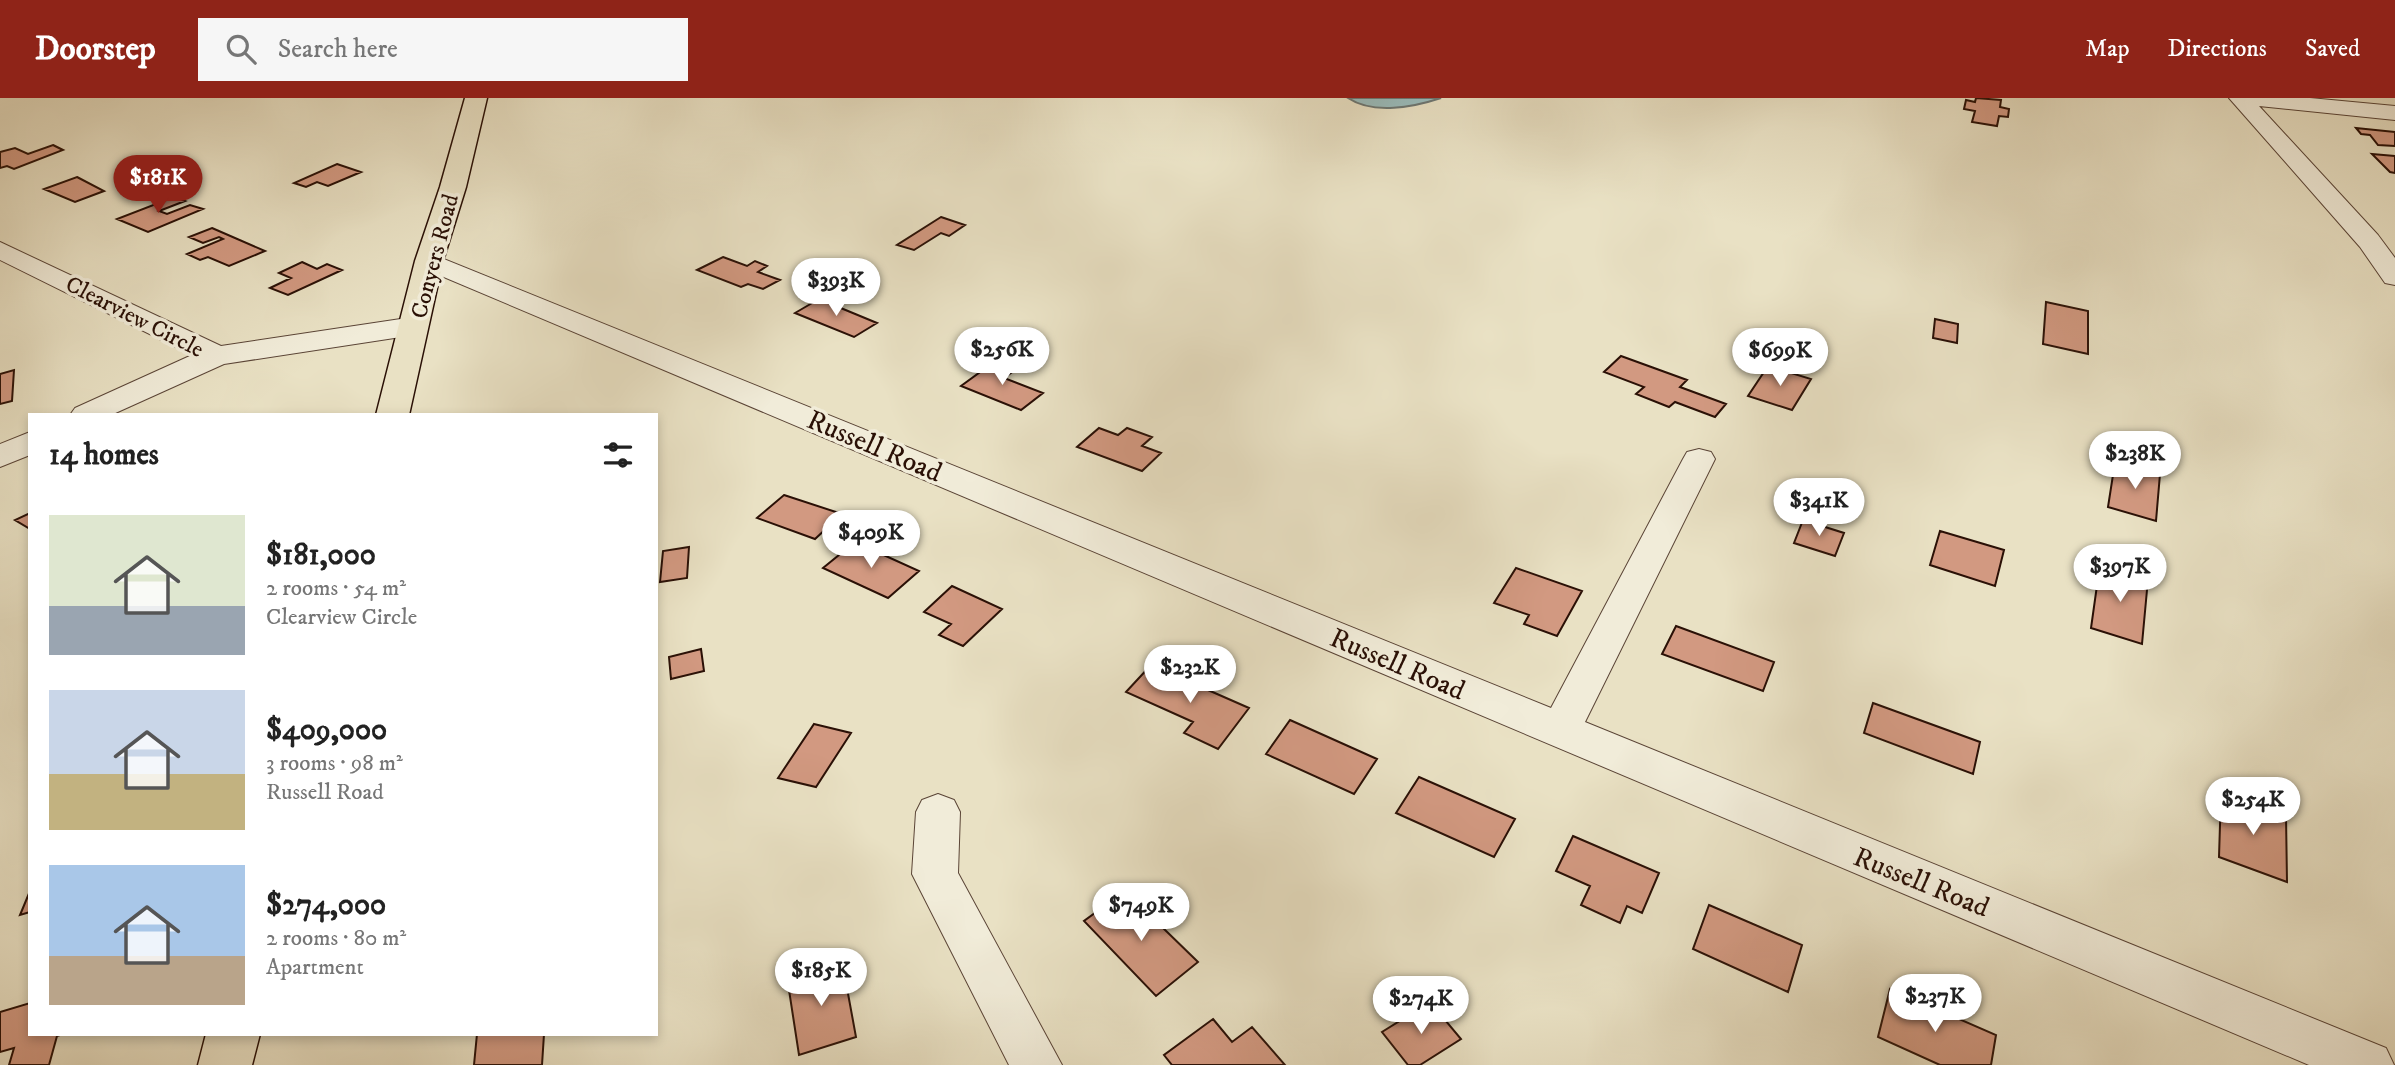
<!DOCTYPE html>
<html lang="en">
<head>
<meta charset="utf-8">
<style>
  :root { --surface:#fff; --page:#f6f6f6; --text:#222; --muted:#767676; --accent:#8f2418 }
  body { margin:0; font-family:"IM FELL DW Pica",serif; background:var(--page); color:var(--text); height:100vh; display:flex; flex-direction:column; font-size:26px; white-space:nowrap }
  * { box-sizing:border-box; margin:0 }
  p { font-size:23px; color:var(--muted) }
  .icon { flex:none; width:38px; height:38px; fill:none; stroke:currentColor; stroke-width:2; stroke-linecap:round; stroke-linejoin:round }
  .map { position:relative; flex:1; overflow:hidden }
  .drawer { position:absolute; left:28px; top:315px; width:630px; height:623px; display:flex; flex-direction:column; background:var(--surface); border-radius:0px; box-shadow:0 4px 10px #0003 }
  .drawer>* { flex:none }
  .price { position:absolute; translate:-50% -60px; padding:0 16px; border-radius:24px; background:#fff; color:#222; font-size:23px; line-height:46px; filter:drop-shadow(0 2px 4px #0008) }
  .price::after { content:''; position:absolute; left:50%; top:42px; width:21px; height:16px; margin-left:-10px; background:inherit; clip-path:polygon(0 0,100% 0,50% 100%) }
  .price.selected { background:var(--accent); color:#fff }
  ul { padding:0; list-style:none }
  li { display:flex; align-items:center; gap:21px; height:175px; padding:0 21px }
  li span { display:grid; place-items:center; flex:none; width:196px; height:140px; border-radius:0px; color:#555 }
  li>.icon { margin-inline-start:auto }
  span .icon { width:84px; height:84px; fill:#fffc; stroke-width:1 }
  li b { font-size:30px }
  h2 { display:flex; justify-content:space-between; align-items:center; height:84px; padding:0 21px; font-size:30px }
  header { display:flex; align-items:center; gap:42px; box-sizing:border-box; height:98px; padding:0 35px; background:var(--accent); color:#fff }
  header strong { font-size:33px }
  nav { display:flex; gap:38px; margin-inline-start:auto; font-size:24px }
  .search { width:490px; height:63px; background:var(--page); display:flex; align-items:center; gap:18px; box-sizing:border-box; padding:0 24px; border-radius:0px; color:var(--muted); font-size:26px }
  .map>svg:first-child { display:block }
  .water { fill:#9abcbc; stroke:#6d7773; stroke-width:2 }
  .building { fill:#d29981; stroke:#2a1006; stroke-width:2 }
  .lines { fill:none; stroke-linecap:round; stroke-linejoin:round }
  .minor-casing { stroke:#5a4436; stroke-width:2 }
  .major-casing { stroke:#2a1006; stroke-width:3 }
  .minor { fill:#f1ecd9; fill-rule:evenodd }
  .major { fill:#e9e1c4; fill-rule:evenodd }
  .labels { text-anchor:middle; stroke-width:7; stroke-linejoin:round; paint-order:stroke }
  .far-street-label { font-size:23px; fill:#2a1006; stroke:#f1ecd9 }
  .street-label { font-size:28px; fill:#2a1006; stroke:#f1ecd9 }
</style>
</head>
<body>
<header>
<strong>Doorstep</strong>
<div class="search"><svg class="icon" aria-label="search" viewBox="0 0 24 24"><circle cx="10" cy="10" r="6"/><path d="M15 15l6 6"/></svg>Search here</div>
<nav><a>Map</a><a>Directions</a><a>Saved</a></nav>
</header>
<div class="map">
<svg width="2395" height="967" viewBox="0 0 2395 967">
  <rect width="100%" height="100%" fill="#e9e1c4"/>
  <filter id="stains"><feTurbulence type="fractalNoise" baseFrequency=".00286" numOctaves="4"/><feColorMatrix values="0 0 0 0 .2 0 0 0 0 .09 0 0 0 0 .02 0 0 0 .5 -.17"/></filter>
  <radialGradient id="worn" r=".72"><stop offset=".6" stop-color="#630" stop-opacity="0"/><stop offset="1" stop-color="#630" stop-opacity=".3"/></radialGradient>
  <!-- water -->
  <path class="water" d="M1348,0h93c-27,9 -68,17 -93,0z"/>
  <!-- building -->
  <path class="building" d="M1976,0l25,2 -1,7 9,2 -1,8 -9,-1 -2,10 -25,-4 3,-11 -11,-2 2,-9 9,2z
    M2356,30l39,4v14l-17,-1 -8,-10 -9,-1z
    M53,47l10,5 -49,19 -7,-3 -7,2v-16l15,-4 13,6z
    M2372,56l23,2v17l-5,-1z
    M337,66l24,8 -33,14 -11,-4 -11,5 -12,-4z
    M77,79l27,14 -29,11 -31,-13z
    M174,99l11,4 -26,10 8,3 23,-9 13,4 -55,23 -31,-13z
    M941,119l24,8 -16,11 -8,-3 -27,17 -17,-5z
    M212,130l53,23 -36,15 -21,-9 -8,3 -13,-6 36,-15 -4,-2 -16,6 -14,-6z
    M723,159l24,9 8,-5 12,5 -9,6 22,8 -17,9 -15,-5 -7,3 -44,-17z
    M302,164l15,7 10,-5 15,6 -54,25 -18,-7 21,-10 -12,-5z
    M819,201l58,24 -23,14 -59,-24z
    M2046,204l42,9v43l-45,-10z
    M1935,221l23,5 -1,19 -24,-5z
    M1621,258l66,24 -7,7 46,17 -11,13 -40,-15 -6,5 -33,-13 8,-7 -40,-15z
    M994,264l21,8 -11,8 39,15 -22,17 -60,-24z
    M1768,268l43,13 -19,31 -44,-14z
    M14,272l-2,31 -12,3v-30z
    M1099,330l19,7 9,-7 25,9 -10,9 19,7 -19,18 -65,-24z
    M2115,364l45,12 -4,47 -48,-14z
    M784,397l58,19 -27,25 -58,-21z
    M30,415v16l-15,-9z
    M1803,422l41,13 -9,23 -41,-13z
    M1940,433l64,19 -9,36 -65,-21z
    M855,444l64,29 -31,27 -65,-30z
    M689,449l-2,31 -27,4 3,-31z
    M2100,466l48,15 -6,65 -51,-16z
    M1516,470l66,23 -25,45 -33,-12 5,-9 -35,-12z
    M952,488l50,23 -39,37 -24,-11 12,-11 -27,-12z
    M1676,528l98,36 -11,29 -101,-37z
    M701,551l3,22 -33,8 -2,-22z
    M1151,567l98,43 -31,41 -34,-16 9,-11 -67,-30z
    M1873,605l107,39 -7,32 -109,-41z
    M1290,622l87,39 -23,35 -88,-40z
    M814,626l37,9 -35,54 -38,-9z
    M1419,679l96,42 -21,38 -98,-44z
    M2221,695l65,23 1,66 -68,-25z
    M1573,738l86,37 -17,40 -15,-7 -7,17 -39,-18 9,-19 -34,-15z
    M30,793v21l-10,3z
    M1125,793l73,71 -42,34 -72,-75z
    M1709,807l93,40 -14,47 -95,-43z
    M842,863l14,76 -57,18 -12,-78z
    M1890,891l106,46 -5,30h-51l-62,-28z
    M1430,904l31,37 -41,26h-12l-26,-33z
    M30,905v31h33l-6,2 -8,29h-40l5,-17 -14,4v-40z
    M1213,921l19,23 20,-15 33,38h-113l-8,-10z
    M477,936h67l-2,31h-68z"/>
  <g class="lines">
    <!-- minor casing -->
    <g class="minor-casing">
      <path id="minor" d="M2229,0h81l85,8v14l-136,-14 119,129 17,23v27l-10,-2 -25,-36z
        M0,144l221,104 193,-29 10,3 4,6 -4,6 -10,3 -190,29 -113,51h-41l5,-7 117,-53 -192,-95z
        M429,155l1122,455 132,-249 4,-7 12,-3 12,3 4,7 -130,263 801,326 8,17h-85l-1889,-798 -4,-6 4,-6z
        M30,334v23l-30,12v-23z
        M938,696l16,6 6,12 -2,61 104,192h-53l-97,-191 4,-62 6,-12z"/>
    </g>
    <!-- major casing -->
    <g class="major-casing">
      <path id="major" d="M465,0h22l-21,89 -23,74 -34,154h-33l39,-154 25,-74z
        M206,936h54l-8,31h-54z"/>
    </g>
    <!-- minor -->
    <use href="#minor" class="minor"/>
    <!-- major -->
    <use href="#major" class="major"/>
  </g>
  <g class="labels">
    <!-- far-street labels -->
    <g class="far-street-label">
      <text transform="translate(434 158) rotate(-75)" y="8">Conyers Road</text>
      <text transform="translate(135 218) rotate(27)" y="8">Clearview Circle</text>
    </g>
    <!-- street labels -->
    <g class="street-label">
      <text transform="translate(875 347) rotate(23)" y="10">Russell Road</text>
      <text transform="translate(1398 565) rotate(23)" y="10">Russell Road</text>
      <text transform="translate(1922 783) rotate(22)" y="10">Russell Road</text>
    </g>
  </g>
  <rect width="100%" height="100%" filter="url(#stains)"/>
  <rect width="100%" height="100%" fill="url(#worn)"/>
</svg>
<b class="price selected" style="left:158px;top:117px">$181K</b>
<b class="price" style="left:836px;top:220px">$393K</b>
<b class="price" style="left:1002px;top:289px">$256K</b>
<b class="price" style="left:1780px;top:290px">$699K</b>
<b class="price" style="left:2135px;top:393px">$238K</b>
<b class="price" style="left:1819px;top:440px">$341K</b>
<b class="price" style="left:871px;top:472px">$409K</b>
<b class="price" style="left:2120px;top:506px">$397K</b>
<b class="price" style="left:1190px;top:607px">$232K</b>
<b class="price" style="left:2253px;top:739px">$254K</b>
<b class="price" style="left:1141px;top:845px">$749K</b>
<b class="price" style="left:821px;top:910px">$185K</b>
<b class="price" style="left:1935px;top:936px">$237K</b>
<b class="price" style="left:1421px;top:938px">$274K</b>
<section class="drawer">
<h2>14 homes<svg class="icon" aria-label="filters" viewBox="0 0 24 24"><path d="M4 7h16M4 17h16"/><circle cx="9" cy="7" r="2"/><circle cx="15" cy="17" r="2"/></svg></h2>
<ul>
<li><span style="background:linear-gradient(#dfe7d0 65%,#9aa5b1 0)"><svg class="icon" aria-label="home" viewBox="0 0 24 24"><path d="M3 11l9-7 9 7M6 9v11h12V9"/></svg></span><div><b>$181,000</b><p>2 rooms · 54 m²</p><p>Clearview Circle</p></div></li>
<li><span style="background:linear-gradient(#c9d6e8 60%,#c2b280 0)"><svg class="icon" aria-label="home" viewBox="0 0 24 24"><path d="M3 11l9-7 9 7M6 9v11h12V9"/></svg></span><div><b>$409,000</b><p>3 rooms · 98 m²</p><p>Russell Road</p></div></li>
<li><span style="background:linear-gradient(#a9c7e8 65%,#b9a48a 0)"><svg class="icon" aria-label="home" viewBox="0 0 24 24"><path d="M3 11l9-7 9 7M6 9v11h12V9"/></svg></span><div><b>$274,000</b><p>2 rooms · 80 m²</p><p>Apartment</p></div></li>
</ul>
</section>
</div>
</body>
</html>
